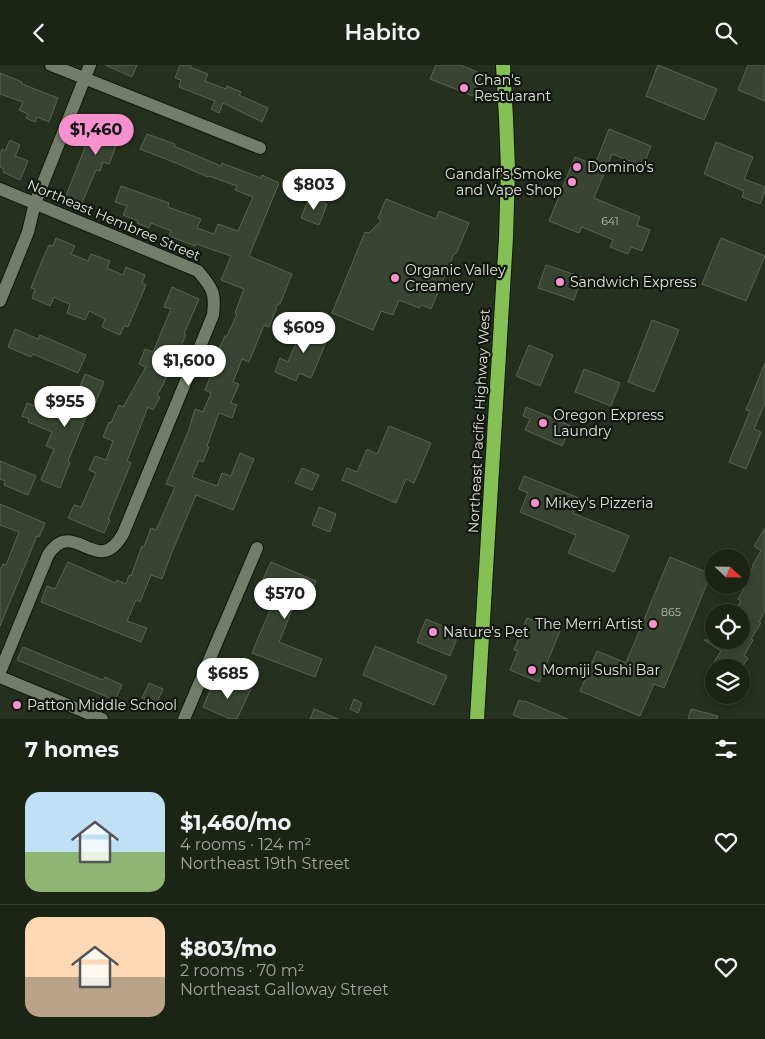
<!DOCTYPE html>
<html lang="en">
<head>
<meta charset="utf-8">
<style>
  :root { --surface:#1c2416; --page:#252c1f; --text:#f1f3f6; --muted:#a0a4a1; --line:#3a4135; --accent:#f690cf }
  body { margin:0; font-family:Montserrat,sans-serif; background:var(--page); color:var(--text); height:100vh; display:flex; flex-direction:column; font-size:19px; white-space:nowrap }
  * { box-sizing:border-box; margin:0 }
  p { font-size:16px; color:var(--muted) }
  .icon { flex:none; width:28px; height:28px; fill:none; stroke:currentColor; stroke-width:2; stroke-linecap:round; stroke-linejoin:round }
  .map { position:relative; height:654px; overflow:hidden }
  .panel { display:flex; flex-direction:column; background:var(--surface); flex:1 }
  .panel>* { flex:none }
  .needle { width:32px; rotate:112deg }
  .controls { position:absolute; left:705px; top:484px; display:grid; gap:10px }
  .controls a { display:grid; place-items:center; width:45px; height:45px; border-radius:50%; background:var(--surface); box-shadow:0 2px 8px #0003,0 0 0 1px var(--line); font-size:25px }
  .price { position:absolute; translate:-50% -42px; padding:0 11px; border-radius:18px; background:#fff; color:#222; font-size:16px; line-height:32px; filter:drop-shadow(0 1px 2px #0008) }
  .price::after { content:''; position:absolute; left:50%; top:30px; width:15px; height:11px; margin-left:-8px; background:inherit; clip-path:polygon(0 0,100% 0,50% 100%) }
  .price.current { background:var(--accent); color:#111 }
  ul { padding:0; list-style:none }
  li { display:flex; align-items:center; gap:15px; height:125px; padding:0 25px }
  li+li { border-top:1px solid var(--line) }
  li span { display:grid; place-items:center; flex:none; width:140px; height:100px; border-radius:15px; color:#555 }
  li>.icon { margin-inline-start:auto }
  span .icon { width:60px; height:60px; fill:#fffc; stroke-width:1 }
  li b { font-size:21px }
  h2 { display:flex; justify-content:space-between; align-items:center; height:60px; padding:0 25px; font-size:21px }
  header { display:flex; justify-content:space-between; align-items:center; height:65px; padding:0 25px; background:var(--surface); font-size:22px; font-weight:600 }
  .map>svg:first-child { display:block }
  .building { fill:#394532; stroke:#596451 }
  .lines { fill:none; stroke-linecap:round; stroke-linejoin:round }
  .minor-casing { stroke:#0e1808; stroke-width:14 }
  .tertiary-casing { stroke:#0e1808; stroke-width:14 }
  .trunk-casing { stroke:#0e1808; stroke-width:16 }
  .minor { stroke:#727e6a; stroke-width:12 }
  .tertiary { stroke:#727e6a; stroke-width:12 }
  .trunk { stroke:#85c054; stroke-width:14 }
  .poi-dot { fill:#f690cf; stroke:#12160f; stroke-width:2 }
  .labels { text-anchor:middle; stroke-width:4.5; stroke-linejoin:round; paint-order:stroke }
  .number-label { font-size:11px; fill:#b5bdb0 }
  .poi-label { font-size:14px; fill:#dee5da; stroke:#12160f; text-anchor:start }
  .street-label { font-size:14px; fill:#dee5da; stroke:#12160f }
</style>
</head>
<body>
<header><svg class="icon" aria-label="back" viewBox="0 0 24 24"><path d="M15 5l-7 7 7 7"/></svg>Habito<svg class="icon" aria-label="search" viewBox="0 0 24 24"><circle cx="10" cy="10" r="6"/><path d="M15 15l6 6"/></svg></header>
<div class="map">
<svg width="765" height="654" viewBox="0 0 765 654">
  <rect width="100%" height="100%" fill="#26301e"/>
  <!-- building -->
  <path class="building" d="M105,0h32l-5,12z
    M180,0h11l-1,2 18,7 -3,7 21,8 1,-3 14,6 -2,3 29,13 -6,14 -39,-19 -4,10 -8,-4 4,-8 -36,-14 2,-7 -6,-2z
    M436,0h24l22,9 -9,22 -43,-17z
    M658,0l59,24 -13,31 -58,-24z
    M748,0h17v36l-27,-11z
    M0,8l22,9v2l36,14 -9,24 -12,-5 -2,5 -9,-4 2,-4 -9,-4 4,-8 -23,-8z
    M98,50l31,14 -6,14 -5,-2 -9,23 -6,-2 -3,9 -4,-1 -15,35 -16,-7z
    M609,64l42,17 -8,20 -31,-12 -18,44 46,19 -3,8 13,5 -8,21 -11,-4 -3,7 -18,-7 3,-7 -31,-13 -3,6 -30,-12 26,-64 20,8z
    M147,69l28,10 -1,2 47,20 1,-3 39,15 1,-3 17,8 -30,73 43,18 -12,30h-2l-9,23 -5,-2 -15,37 -7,-3 -9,23 6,2 -8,19 6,2 -5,13 -13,-5 -12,33 2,1 -6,15 -4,-2 -7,17 25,9 5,-13 9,3 9,-23 14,6 -21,51 -37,-15 -26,62 -8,22 -11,-4 -11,27 -4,-2 -9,21 20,7 -6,14 -100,-40 6,-16 8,3 13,-27 48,21 1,-3 9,4 3,-9 2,1 11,-30 2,1 7,-19 5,2 19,-43 -9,-3 22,-52 7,-23 8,3 8,-19 -6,-3 16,-40 -2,-1 6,-13h2l10,-22 -2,-1 9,-24 -23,-9 10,-24 -35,-12 -1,2 -26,-10 2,-5 -20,-8 -2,5 -12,-5 1,-2 -15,-6 4,-9 -12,-4 6,-16 48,17 -1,4 33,12 -4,9 17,6 4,-10 20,7 15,-34 -18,-7 2,-4 -28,-10 -1,1 -32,-14 -36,-14z
    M10,75l10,5 -5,11 13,5 -8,19 -17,-8 1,-3 -4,-2v-13l2,-5 3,2z
    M716,77l37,15 -9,22 21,8v4l-5,13 -18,-7 2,-6 -40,-17z
    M309,133l18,6 -8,21 -18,-7z
    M386,134l50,20 3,-8 30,12 -12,29 -4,4 -22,53 -9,-4 -3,3 -20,-8 -6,15 -12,-4 -8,19 -41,-17 33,-81 4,1 12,-12 -3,-3z
    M56,173l19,8 -4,8 17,7 3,-7 19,7 -3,7 16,7 3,-8 19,8 -3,8 4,2 -18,42 -4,-1 -4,9 -18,-8 3,-8 -16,-8 -4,9 -18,-7 3,-9 -8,-3 -8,-4 -4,9 -18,-8 3,-9 -4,-1 10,-25 8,-18 4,1z
    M721,173l44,18 -19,45 -44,-17z
    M546,200l36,12 -8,23 -36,-12z
    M172,222l27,12 -15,35 2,1 -6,13h-1l-16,37 -6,10 3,2 -7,13 -5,-3 -21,54 4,2 -23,56 2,1 -6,13 -36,-15 6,-13 7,2 15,-34 -7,-3 6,-14 11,4 7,-19 -10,-4 6,-15 2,1 8,-18 4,2 23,-40 -7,-3 6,-15 8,3 18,-43 -7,-2z
    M652,255l27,10 -25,62 -26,-10z
    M304,259l25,11 -18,43 -12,-5 -3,8 -21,-9 5,-14 8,4z
    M15,264l23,10 2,-4 46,20 -8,18 -45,-19 -2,3 -23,-10z
    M529,280l24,10 -13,31 -24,-10z
    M765,298v40l-11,26 7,3 -15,37 -17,-7 21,-51 -4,-1z
    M584,304l36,14 -9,23 -36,-14z
    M85,309l19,8 -10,24 -3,-1 -23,56 2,1 -10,26 -19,-8 13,-31 -8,-3 6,-14 -24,-10 1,-3 -7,-3 5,-13 32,13 6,-15 8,3z
    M526,342l45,19 -9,20 -37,-16 5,-11 -7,-3z
    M389,361l42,17 -17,40 -8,-4 -10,24 -54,-23 5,-12 10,4 10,-23 10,5z
    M0,396l36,15 -8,19 -24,-10 1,-4 -5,-2z
    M302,403l17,7 -7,15 -17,-7z
    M524,411l55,22 -6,15 56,23 -15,36 -46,-19 8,-18 -56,-23 8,-19 -9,-4z
    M0,439l45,19 -6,14 -2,-1 -37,90v-56l3,-6 3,1 13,-33 -19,-7z
    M319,442l17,7 -6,18 -18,-7z
    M765,463v83l-6,11 2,1 -10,16 2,1 -9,16 4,2 -6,9h-29l3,-4 -2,-1 7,-11 -17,-11h37v-27h-7l7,-12 -3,-2 9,-16 -2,-2 8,-14 -1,-1 9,-15 -7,-5z
    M670,492l41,17 -47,114 -10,-4 -14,32 -60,-25 17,-40 29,12z
    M271,497l45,19 -9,21 -10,-4 -18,44 43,17 -7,18 -63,-24 26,-62 -17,-7z
    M527,553l33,13 -21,51 -29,-12 8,-19 -4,-1z
    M426,554l33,14 -9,23 -33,-14z
    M375,581l72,30 -13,29 -71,-30z
    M23,582l80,33 2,-3 17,8 -7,15 -98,-40z
    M237,615l15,6 -15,33h-7l-27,-12 9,-21 9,4 2,-3 9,4z
    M149,618l14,6 -7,15 -14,-6z
    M354,634l8,4 -4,10 -8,-4z
    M519,635l5,2 1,-1 43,18h-45l-10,-4z
    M314,644l24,10h-28z
    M691,644l27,7 -1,3h-29z"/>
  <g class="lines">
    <!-- minor casing -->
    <g class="minor-casing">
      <path id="minor" d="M51,0l209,83
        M0,124l198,82c14,17 18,21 15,44l-90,219c-26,46 -49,-19 -75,21l-48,117
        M184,654l73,-171"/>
    </g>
    <!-- tertiary casing -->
    <g class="tertiary-casing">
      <path id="tertiary" d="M0,236l28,-69 7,-29 55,-138
        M0,612l102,42"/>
    </g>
    <!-- trunk casing -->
    <g class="trunk-casing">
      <path id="trunk" d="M477,654l29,-481 2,-69 -2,-51 -3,-53"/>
    </g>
    <!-- minor -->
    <use href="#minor" class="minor"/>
    <!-- tertiary -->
    <use href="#tertiary" class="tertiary"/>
    <!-- trunk -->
    <use href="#trunk" class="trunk"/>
  </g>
  <!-- markers -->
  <g class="poi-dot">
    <circle cx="464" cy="23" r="5"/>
    <circle cx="577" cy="102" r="5"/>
    <circle cx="572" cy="117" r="5"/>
    <circle cx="395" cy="213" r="5"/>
    <circle cx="560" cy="217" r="5"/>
    <circle cx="543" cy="358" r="5"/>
    <circle cx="535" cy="438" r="5"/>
    <circle cx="653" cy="559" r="5"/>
    <circle cx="433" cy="567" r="5"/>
    <circle cx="532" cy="605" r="5"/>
    <circle cx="17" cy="640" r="5"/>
  </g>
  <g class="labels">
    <!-- number labels -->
    <g class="number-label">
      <text x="610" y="160">641</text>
      <text x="671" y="551">865</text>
    </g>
    <!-- poi labels -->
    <g class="poi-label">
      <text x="474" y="20">Chan's<tspan x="474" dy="16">Restuarant</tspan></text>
      <text x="587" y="107">Domino's</text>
      <text x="562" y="114" text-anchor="end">Gandalf's Smoke<tspan x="562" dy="16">and Vape Shop</tspan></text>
      <text x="405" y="210">Organic Valley<tspan x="405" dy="16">Creamery</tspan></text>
      <text x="570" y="222">Sandwich Express</text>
      <text x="553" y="355">Oregon Express<tspan x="553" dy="16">Laundry</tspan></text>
      <text x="545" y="443">Mikey's Pizzeria</text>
      <text x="643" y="564" text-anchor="end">The Merri Artist</text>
      <text x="443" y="572">Nature's Pet</text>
      <text x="542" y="610">Momiji Sushi Bar</text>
      <text x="27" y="645">Patton Middle School</text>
    </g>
    <!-- street labels -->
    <g class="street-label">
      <text transform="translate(114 155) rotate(23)" y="5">Northeast Hembree Street</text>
      <text transform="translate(479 356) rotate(-87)" y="5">Northeast Pacific Highway West</text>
    </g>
  </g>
</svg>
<div class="controls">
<a><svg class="needle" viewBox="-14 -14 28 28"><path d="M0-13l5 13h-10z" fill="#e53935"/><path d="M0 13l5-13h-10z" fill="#a0a4a1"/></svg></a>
<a><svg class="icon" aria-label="locate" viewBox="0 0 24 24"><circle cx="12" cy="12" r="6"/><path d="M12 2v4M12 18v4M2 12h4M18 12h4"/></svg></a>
<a><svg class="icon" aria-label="layers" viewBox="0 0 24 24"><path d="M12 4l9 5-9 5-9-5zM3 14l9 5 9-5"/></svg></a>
</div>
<b class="price current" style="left:96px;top:91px">$1,460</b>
<b class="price" style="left:314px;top:146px">$803</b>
<b class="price" style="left:304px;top:289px">$609</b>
<b class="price" style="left:189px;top:322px">$1,600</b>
<b class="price" style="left:65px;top:363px">$955</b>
<b class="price" style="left:285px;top:555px">$570</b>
<b class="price" style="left:228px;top:635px">$685</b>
</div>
<section class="panel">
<h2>7 homes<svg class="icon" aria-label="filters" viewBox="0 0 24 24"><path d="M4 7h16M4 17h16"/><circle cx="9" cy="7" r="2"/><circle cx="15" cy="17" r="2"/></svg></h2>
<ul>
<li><span style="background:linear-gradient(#bfe0f5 60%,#8fb573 0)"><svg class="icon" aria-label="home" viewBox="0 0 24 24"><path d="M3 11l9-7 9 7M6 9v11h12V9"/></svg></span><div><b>$1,460/mo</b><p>4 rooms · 124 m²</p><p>Northeast 19th Street</p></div><svg class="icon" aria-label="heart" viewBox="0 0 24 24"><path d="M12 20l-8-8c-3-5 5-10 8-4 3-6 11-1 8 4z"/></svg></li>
<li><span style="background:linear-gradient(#ffd9b3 60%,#b9a48a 0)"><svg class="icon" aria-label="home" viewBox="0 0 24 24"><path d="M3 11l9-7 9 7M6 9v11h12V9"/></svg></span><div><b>$803/mo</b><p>2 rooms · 70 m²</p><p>Northeast Galloway Street</p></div><svg class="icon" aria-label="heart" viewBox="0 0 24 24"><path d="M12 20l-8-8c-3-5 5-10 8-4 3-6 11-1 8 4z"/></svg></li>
</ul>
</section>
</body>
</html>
